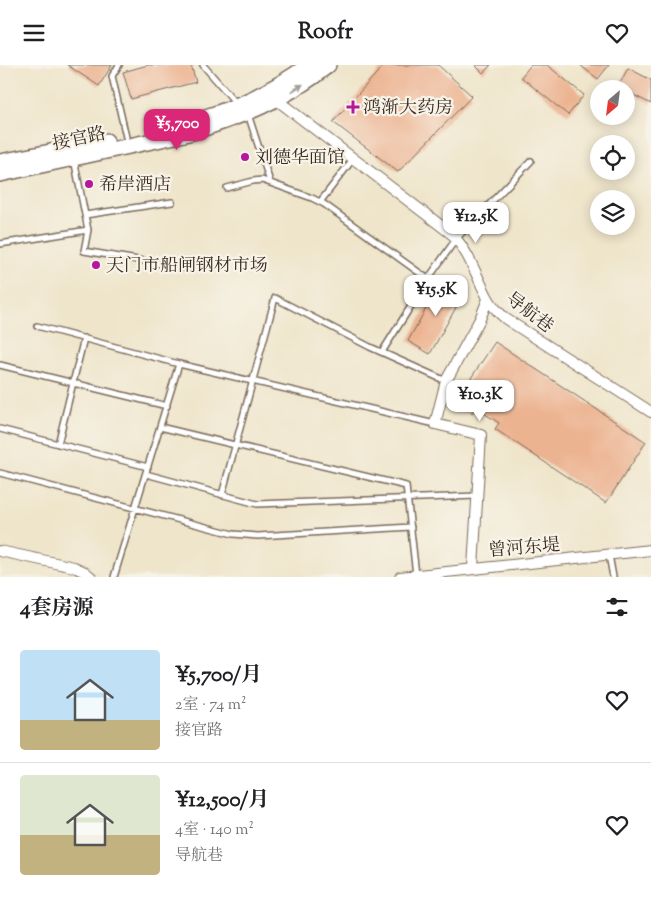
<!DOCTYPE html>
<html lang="zh">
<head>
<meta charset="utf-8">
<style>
  :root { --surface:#fff; --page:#f2f2f2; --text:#202124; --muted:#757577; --line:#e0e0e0; --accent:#db2777 }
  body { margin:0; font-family:"Sorts Mill Goudy","Noto Serif SC",serif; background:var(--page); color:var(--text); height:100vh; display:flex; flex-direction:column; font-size:19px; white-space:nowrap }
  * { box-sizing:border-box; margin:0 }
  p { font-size:16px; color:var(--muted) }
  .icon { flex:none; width:28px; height:28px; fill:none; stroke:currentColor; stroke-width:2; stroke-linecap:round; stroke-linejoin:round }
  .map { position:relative; height:512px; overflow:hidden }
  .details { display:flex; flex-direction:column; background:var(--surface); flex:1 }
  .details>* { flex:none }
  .needle { width:32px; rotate:208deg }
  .controls { position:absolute; left:590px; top:15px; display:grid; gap:10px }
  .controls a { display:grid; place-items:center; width:45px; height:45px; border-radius:50%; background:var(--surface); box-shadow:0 2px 12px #0003; font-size:25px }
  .price { position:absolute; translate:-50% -42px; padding:0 11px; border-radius:10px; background:#fff; color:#222; font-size:16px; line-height:32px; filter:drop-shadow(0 1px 2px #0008) }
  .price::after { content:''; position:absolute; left:50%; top:30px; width:15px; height:11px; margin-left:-8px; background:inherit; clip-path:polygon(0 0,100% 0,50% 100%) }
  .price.active { background:var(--accent); color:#fff }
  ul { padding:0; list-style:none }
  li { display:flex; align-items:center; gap:15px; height:125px; padding:0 20px }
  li+li { border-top:1px solid var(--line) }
  li span { display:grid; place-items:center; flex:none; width:140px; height:100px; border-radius:5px; color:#555 }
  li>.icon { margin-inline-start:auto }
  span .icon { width:60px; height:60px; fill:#fffc; stroke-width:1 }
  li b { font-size:21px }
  h2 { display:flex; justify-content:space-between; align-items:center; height:60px; padding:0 20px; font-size:21px }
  header { display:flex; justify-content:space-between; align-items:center; height:65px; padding:0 20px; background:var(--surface); font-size:22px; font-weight:700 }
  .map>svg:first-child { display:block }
  .building { fill:#ecb391 }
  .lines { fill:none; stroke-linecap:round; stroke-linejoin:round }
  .service-casing { stroke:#7a6b5b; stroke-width:8 }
  .minor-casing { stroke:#7a6b5b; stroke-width:12 }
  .secondary-casing { stroke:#7a6b5b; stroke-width:18 }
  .service { stroke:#fff; stroke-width:5 }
  .minor { stroke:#fff; stroke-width:10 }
  .secondary { stroke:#fff; stroke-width:15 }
  .oneway { fill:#a79f9a }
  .poi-dot { fill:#b5179e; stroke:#f7f3e8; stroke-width:2 }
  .labels { text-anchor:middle; stroke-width:4.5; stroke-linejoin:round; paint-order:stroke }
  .poi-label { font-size:18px; fill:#3b2a1e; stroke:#f7f3e8; text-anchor:start }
  .street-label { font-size:18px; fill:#3b2a1e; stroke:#f7f3e8 }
</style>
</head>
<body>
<header><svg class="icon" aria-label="menu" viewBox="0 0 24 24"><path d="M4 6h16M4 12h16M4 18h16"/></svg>Roofr<svg class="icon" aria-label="heart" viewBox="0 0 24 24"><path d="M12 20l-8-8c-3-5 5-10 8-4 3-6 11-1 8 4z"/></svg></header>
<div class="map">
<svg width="651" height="512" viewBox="0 0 651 512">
  <rect width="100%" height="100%" fill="#f7f3e8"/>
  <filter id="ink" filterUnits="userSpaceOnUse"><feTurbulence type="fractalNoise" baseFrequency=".02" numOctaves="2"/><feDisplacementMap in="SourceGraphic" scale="10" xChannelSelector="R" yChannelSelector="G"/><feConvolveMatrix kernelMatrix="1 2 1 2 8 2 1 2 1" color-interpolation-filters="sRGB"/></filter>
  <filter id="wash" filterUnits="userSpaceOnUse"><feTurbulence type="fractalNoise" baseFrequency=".0096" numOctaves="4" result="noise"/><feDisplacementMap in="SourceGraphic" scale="20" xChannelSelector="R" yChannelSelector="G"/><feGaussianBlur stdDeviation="1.12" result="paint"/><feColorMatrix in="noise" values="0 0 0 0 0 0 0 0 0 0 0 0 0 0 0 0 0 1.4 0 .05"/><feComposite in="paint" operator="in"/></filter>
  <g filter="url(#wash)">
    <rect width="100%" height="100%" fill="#efe5cb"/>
    <g id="blocks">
      <!-- building -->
      <path class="building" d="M67,0h45l-13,21z
        M148,0h43l5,17 -65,17 -8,-27z
        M384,0h54l34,31 -74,76 -65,-50z
        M475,0h16l-8,8z
        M531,0h16l37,30 -16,20 -47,-38z
        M580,0h29l-11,14z
        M628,3l23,12v24l-25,-13v-2l-8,-2z
        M442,215l22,13 -34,61 -22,-13z
        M495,277l151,100 -40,61 -111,-74 4,-6 -23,-15 -4,5 -17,-11z"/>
    </g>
  </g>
  <g filter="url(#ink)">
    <use href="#blocks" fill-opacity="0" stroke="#7a6b5b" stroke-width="1"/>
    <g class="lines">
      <!-- service casing -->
      <g class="service-casing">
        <path id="service" d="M119,0l-7,11 14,61
          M203,0l33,38
          M248,49l22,68
          M227,123l26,-7 9,-1 50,18 12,6 104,75 28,-40 75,-78
          M320,137l33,-43
          M85,150l87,-13
          M88,165l-4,21 102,17
          M0,179l88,-14 -14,-71
          M37,261l142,38
          M382,287l46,-73
          M0,300l167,41
          M160,362l246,59 10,89
          M0,364l148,38
          M58,379l26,-106
          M0,408l233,61 25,2 153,-9
          M146,409l111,30 220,-8
          M222,430l53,-197 95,49 76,34
          M609,490l4,22
          M114,512l65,-213 256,60"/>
      </g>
      <!-- minor casing -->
      <g class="minor-casing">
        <path id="minor" d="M277,35l176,135c17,19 23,41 35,63 4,8 11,15 18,21l145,93
          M0,486l74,16 11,5 6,5
          M473,503l8,-133 -46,-11 11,-43 34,-62 8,-20
          M400,512l251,-27"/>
      </g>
      <!-- secondary casing -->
      <g class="secondary-casing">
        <path id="secondary" d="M206,52c38,-12 71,-29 103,-52
          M0,97l106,-21
          M0,109l189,-41c51,-16 98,-34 139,-68"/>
      </g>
      <!-- service -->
      <use href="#service" class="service"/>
      <!-- minor -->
      <use href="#minor" class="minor"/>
      <!-- secondary -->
      <use href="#secondary" class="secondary"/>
    </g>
    <!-- one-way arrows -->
    <defs><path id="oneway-solid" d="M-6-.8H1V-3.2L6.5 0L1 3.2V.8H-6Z" transform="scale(1.25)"/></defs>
    <use class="oneway" href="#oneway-solid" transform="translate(297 23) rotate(-32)"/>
  </g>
  <!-- markers -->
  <g class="poi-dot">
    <path d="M350.5 34.5h5v5h5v5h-5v5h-5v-5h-5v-5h5z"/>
    <circle cx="245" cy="92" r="5"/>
    <circle cx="89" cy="119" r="5"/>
    <circle cx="96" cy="200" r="5"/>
  </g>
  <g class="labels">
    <!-- poi labels -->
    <g class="poi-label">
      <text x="363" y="48">鸿渐大药房</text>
      <text x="255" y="98">刘德华面馆</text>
      <text x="99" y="125">希岸酒店</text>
      <text x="106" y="206">天门市船闸钢材市场</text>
    </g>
    <!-- street labels -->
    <g class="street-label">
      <text transform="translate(79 73) rotate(-12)" y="6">接官路</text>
      <text transform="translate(530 247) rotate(37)" y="6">导航巷</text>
      <text transform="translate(524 482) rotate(-5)" y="6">曾河东堤</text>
    </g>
  </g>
</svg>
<div class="controls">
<a><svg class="needle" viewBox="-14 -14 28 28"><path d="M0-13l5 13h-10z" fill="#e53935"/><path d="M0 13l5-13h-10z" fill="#757577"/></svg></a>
<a><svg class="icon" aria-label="locate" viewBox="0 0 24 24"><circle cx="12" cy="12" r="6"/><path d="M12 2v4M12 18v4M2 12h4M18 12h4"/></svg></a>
<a><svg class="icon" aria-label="layers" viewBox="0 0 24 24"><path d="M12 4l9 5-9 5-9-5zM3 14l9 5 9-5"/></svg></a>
</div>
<b class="price active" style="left:177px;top:86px">¥5,700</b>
<b class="price" style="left:476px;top:179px">¥12.5K</b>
<b class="price" style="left:436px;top:252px">¥15.5K</b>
<b class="price" style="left:480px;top:357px">¥10.3K</b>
</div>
<section class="details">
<h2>4套房源<svg class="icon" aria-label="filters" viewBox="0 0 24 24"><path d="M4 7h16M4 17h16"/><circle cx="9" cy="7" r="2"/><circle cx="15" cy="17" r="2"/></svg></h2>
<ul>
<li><span style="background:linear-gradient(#bfe0f5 70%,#c2b280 0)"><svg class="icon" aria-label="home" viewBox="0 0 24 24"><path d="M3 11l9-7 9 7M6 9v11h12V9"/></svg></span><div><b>¥5,700/月</b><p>2室 · 74 m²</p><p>接官路</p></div><svg class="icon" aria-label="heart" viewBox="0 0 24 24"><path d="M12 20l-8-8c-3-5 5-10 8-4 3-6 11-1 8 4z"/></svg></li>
<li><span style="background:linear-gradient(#dfe7d0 60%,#c2b280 0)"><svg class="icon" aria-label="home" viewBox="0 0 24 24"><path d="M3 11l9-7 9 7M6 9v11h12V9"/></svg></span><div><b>¥12,500/月</b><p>4室 · 140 m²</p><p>导航巷</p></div><svg class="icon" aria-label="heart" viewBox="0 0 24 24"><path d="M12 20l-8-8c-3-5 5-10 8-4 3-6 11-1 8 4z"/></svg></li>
</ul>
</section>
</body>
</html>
